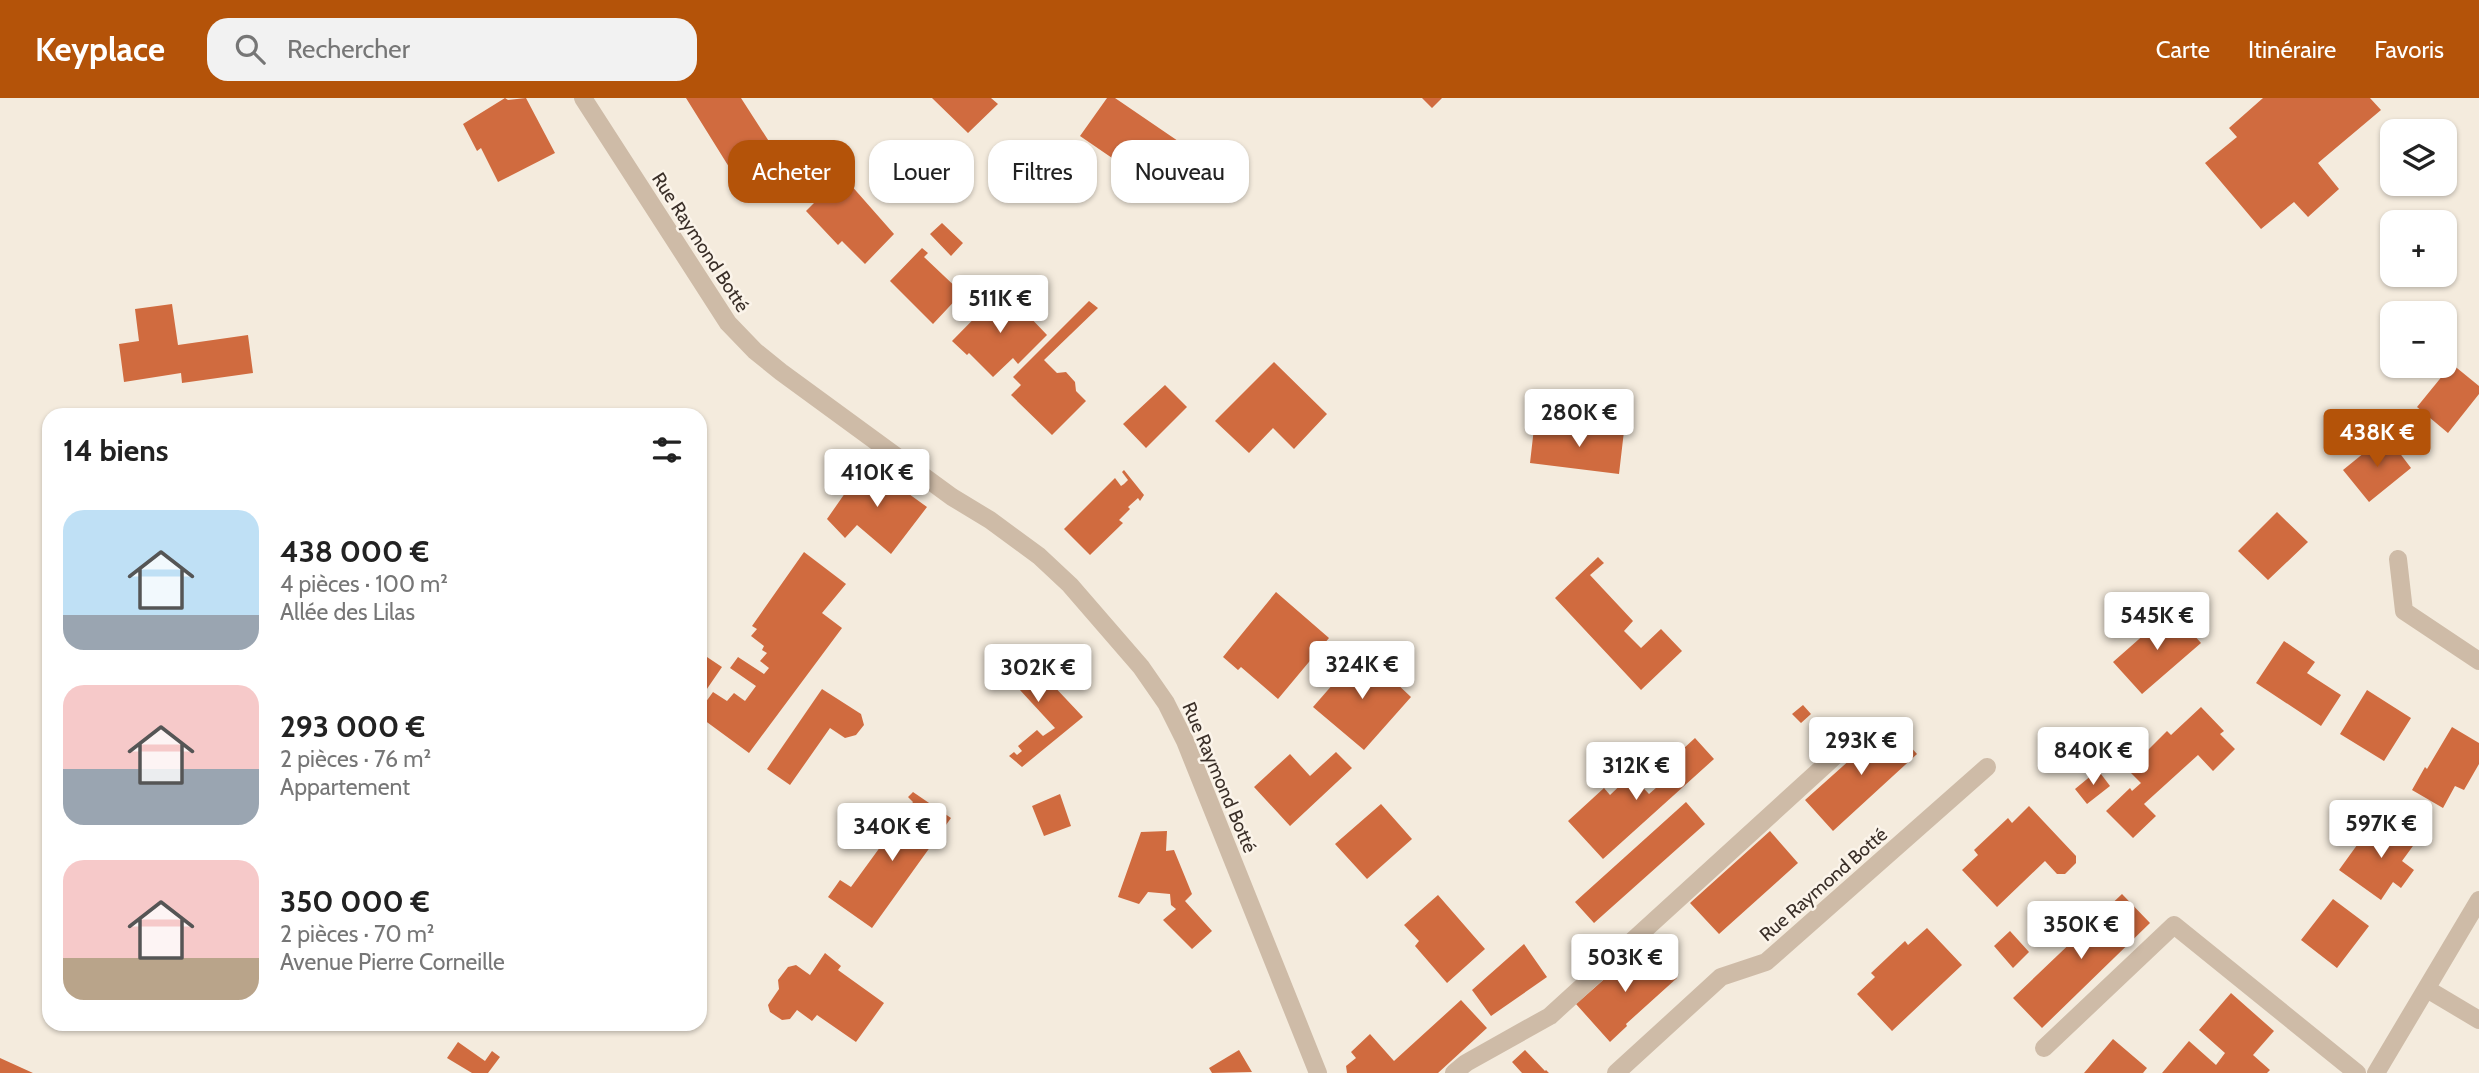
<!DOCTYPE html>
<html lang="fr">
<head>
<meta charset="utf-8">
<style>
  :root { --surface:#fff; --page:#f2f2f2; --text:#222; --muted:#767676; --accent:#b45309 }
  body { margin:0; font-family:Cabin,sans-serif; background:var(--page); color:var(--text); height:100vh; display:flex; flex-direction:column; font-size:26px; white-space:nowrap }
  * { box-sizing:border-box; margin:0 }
  p { font-size:23px; color:var(--muted) }
  .icon { flex:none; width:38px; height:38px; fill:none; stroke:currentColor; stroke-width:2; stroke-linecap:round; stroke-linejoin:round }
  .map { position:relative; flex:1; overflow:hidden }
  .details { position:absolute; left:42px; top:310px; width:665px; height:623px; display:flex; flex-direction:column; background:var(--surface); border-radius:21px; box-shadow:0 2px 5px #0004 }
  .details>* { flex:none }
  .top-card { position:absolute; left:728px; top:42px; width:665px; height:63px; display:flex; gap:14px }
  .controls { position:absolute; left:2380px; top:21px; display:grid; gap:14px }
  .controls a { display:grid; place-items:center; width:77px; height:77px; border-radius:14px; background:var(--surface); box-shadow:0 2px 5px #0004; font-size:35px }
  .price { position:absolute; translate:-50% -60px; padding:0 16px; border-radius:7px; background:#fff; color:#222; font-size:23px; line-height:46px; filter:drop-shadow(0 2px 4px #0008) }
  .price::after { content:''; position:absolute; left:50%; top:42px; width:21px; height:16px; margin-left:-10px; background:inherit; clip-path:polygon(0 0,100% 0,50% 100%) }
  .price.active { background:var(--accent); color:#fff }
  ul { padding:0; list-style:none }
  li { display:flex; align-items:center; gap:21px; height:175px; padding:0 21px }
  li span { display:grid; place-items:center; flex:none; width:196px; height:140px; border-radius:21px; color:#555 }
  li>.icon { margin-inline-start:auto }
  span .icon { width:84px; height:84px; fill:#fffc; stroke-width:1 }
  li b { font-size:30px }
  h2 { display:flex; justify-content:space-between; align-items:center; height:84px; padding:0 21px; font-size:30px }
  .tag { padding:0 24px; border-radius:21px; background:var(--surface); box-shadow:0 2px 5px #0004; font-size:24px; line-height:63px }
  .tag.active { background:var(--accent); color:#fff }
  header { display:flex; align-items:center; gap:42px; box-sizing:border-box; height:98px; padding:0 35px; background:var(--accent); color:#fff }
  header strong { font-size:33px }
  nav { display:flex; gap:38px; margin-inline-start:auto; font-size:24px }
  .search { width:490px; height:63px; background:var(--page); display:flex; align-items:center; gap:18px; box-sizing:border-box; padding:0 24px; border-radius:21px; color:var(--muted); font-size:26px }
  .map>svg:first-child { display:block }
  .building { fill:#d06b3f }
  .lines { fill:none; stroke-linecap:round; stroke-linejoin:round }
  .lane { stroke:#cebba7; stroke-width:18 }
  .street { stroke:#cebba7; stroke-width:18 }
  .labels { text-anchor:middle; stroke-width:5; stroke-linejoin:round; paint-order:stroke }
  .street-label { font-size:19px; fill:#3a2f28; stroke:#fbf4ea }
</style>
</head>
<body>
<header>
<strong>Keyplace</strong>
<div class="search"><svg class="icon" aria-label="search" viewBox="0 0 24 24"><circle cx="10" cy="10" r="6"/><path d="M15 15l6 6"/></svg>Rechercher</div>
<nav><a>Carte</a><a>Itinéraire</a><a>Favoris</a></nav>
</header>
<div class="map">
<svg width="2479" height="975" viewBox="0 0 2479 975">
  <rect width="100%" height="100%" fill="#f4ebdd"/>
  <!-- building -->
  <path class="building" d="M505,0l3,2 18,-2 29,55 -57,29 -17,-34 -4,3 -14,-27z
    M686,0h55l29,45 -36,32z
    M932,0h59l7,6 -30,29z
    M1107,0h8l63,43 -28,43 -70,-48z
    M1422,0h20l-10,10z
    M2263,0h107l11,12 -63,53 21,26 -31,28 -14,-15 -33,27 -56,-66 32,-26 -8,-9z
    M842,77l52,59 -29,30 -23,-23 -4,4 -32,-34z
    M942,125l21,20 -12,13 -21,-22z
    M922,150l6,5 -4,4 38,36 -29,31 -43,-43z
    M1003,191l44,46 -29,29 -5,-6 -20,19 -24,-24 -2,2 -15,-14z
    M1089,203l9,7 -54,52 13,13 9,-1 9,10 1,9 10,10 -34,34 -41,-40 10,-10 -8,-8z
    M172,206l6,41 70,-10 5,38 -71,10 -1,-10 -57,9 -5,-38 20,-3 -4,-32z
    M1274,264l53,52 -33,35 -21,-21 -24,25 -34,-32z
    M2452,266l27,22v8l-31,39 -31,-26z
    M1165,287l22,22 -41,41 -23,-24z
    M1579,328l45,5 -5,43 -89,-11 4,-35 44,6z
    M2386,337l25,33 -42,34 -26,-32z
    M866,365l61,44 -36,47 -34,-29 -12,13 -18,-19z
    M1124,372l20,25 -4,6 -2,-3 -10,9 2,2 -11,11 4,3 -33,32 -26,-26 51,-51 6,8 3,-2 4,-4 -6,-8z
    M2277,414l31,30 -40,38 -30,-29z
    M804,454l42,32 -24,29 20,15 -93,125 -49,-36v-7l13,-18 14,9 7,-8 11,8 11,-15 -26,-18 8,-11 26,17 5,-6 -9,-7 7,-8 -5,-3 2,-4 -13,-10 6,-7 -5,-3z
    M1598,459l6,6 -14,12 43,46 -9,10 17,17 20,-19 21,22 -41,39 -86,-92z
    M1276,494l53,46 -51,61 -37,-32 -3,3 -15,-13z
    M2172,512l29,33 -59,51 -29,-32z
    M2284,543l31,21 -8,11 34,22 -20,31 -65,-43z
    M1016,548l67,71 -61,50 -13,-11 5,-4 3,3 5,-4 -4,-5 19,-16 6,6 12,-8 -58,-63z
    M1362,553l49,46 -47,53 -51,-43z
    M704,557l18,12 -22,32v-39z
    M822,591l39,25 3,11 -8,10 -11,3 -15,-10 -40,57 -23,-16z
    M2367,592l44,28 -27,43 -44,-27z
    M1803,607l8,9 -10,9 -9,-9z
    M2201,609l23,24 -4,3 15,15 -22,22 -15,-16 -54,49 12,12 -23,22 -27,-27 24,-23 2,3 9,-8 -10,-10 16,-14 -4,-4 24,-24 4,4z
    M1890,626l27,30 -84,77 -28,-31z
    M2452,629l27,16v21l-15,26 -9,-4 -12,22 -31,-18 13,-23 2,2z
    M1695,640l19,21 -111,100 -35,-38 36,-33 6,7 21,-20 18,19 16,-14 -7,-8z
    M1336,654l16,16 -62,58 -36,-39 36,-33 20,22z
    M2098,672l12,16 -23,18 -12,-15z
    M913,694l38,26 -79,110 -44,-31 12,-17 11,7 62,-85 -5,-5z
    M1060,696l11,32 -27,10 -12,-30z
    M1686,704l19,22 -111,99 -19,-21z
    M1381,706l31,35 -45,40 -32,-35z
    M2029,708l47,50v7l-11,11h-8l-12,-13 -48,46 -35,-37 16,-15 -4,-5 34,-32 4,5z
    M2388,722l30,19 -16,22 12,9 -13,18 -8,-6 -12,18 -42,-30 26,-36 9,7z
    M1167,733l-1,20 8,-1 18,44 -7,7 27,30 -20,18 -29,-29 13,-11 -5,-4 -1,-11 -22,-2 -9,12 -21,-7 23,-65z
    M1770,733l28,32 -79,71 -29,-31z
    M2122,796l28,29 -108,105 -29,-30z
    M1438,797l47,54 -38,34 -32,-37 4,-5 -15,-16z
    M2333,801l36,27 -32,42 -36,-28z
    M1927,830l35,37 -70,66 -35,-37 18,-17 -4,-4 34,-32 3,4z
    M2010,833l19,21 -16,16 -19,-22z
    M1524,846l23,33 -56,39 -19,-26z
    M825,855l16,13 -3,4 46,33 -28,39 -39,-27 -5,6 -15,-11 -7,9 -8,1 -12,-8 -2,-7 11,-16 -1,-9 10,-13 8,-2 14,10z
    M1634,855l11,12 11,-10 21,23 -51,46 1,2 -17,16 -34,-38z
    M2231,895l43,38 -21,24 17,15 -3,3h-105l27,-32 27,24 9,-12 -26,-23z
    M1461,902l26,28 -49,45h-91l-1,-7 10,-8 -5,-6 19,-18 24,27z
    M2113,941l34,29 -4,5h-59z
    M458,944l27,19 7,-10 8,6 -12,16h-16l-25,-15z
    M1239,952l13,22 -40,1 -3,-5z
    M1525,952l20,21 1,-1 3,3h-27l-10,-11z
    M0,960l33,15h-33z"/>
  <g class="lines">
    <!-- lane -->
    <path class="lane" d="M2044,950l130,-123 183,148
      M1454,975l12,-10 84,-47 307,-280
      M1616,975l105,-96 45,-15 221,-195"/>
    <!-- street -->
    <path class="street" d="M583,0l145,225 27,28 26,21 171,125 38,23 49,36 31,29 71,82 25,36 19,38 133,332
      M2398,461l6,52 75,50
      M2427,891l52,31
      M2376,975l103,-173"/>
  </g>
  <g class="labels">
    <!-- street labels -->
    <g class="street-label">
      <text transform="translate(701 144) rotate(57)" y="7">Rue Raymond Botté</text>
      <text transform="translate(1220 679) rotate(67)" y="7">Rue Raymond Botté</text>
      <text transform="translate(1823 786) rotate(-41)" y="7">Rue Raymond Botté</text>
    </g>
  </g>
</svg>
<div class="controls">
<a><svg class="icon" aria-label="layers" viewBox="0 0 24 24"><path d="M12 4l9 5-9 5-9-5zM3 14l9 5 9-5"/></svg></a>
<a>+</a>
<a>−</a>
</div>
<b class="price" style="left:1000px;top:237px">511K €</b>
<b class="price" style="left:1579px;top:351px">280K €</b>
<b class="price active" style="left:2377px;top:371px">438K €</b>
<b class="price" style="left:877px;top:411px">410K €</b>
<b class="price" style="left:2157px;top:554px">545K €</b>
<b class="price" style="left:1362px;top:603px">324K €</b>
<b class="price" style="left:1038px;top:606px">302K €</b>
<b class="price" style="left:1861px;top:679px">293K €</b>
<b class="price" style="left:2093px;top:689px">840K €</b>
<b class="price" style="left:1636px;top:704px">312K €</b>
<b class="price" style="left:2381px;top:762px">597K €</b>
<b class="price" style="left:892px;top:765px">340K €</b>
<b class="price" style="left:2081px;top:863px">350K €</b>
<b class="price" style="left:1625px;top:896px">503K €</b>
<div class="top-card">
<a class="tag active">Acheter</a>
<a class="tag">Louer</a>
<a class="tag">Filtres</a>
<a class="tag">Nouveau</a>
</div>
<section class="details">
<h2>14 biens<svg class="icon" aria-label="filters" viewBox="0 0 24 24"><path d="M4 7h16M4 17h16"/><circle cx="9" cy="7" r="2"/><circle cx="15" cy="17" r="2"/></svg></h2>
<ul>
<li><span style="background:linear-gradient(#bfe0f5 75%,#9aa5b1 0)"><svg class="icon" aria-label="home" viewBox="0 0 24 24"><path d="M3 11l9-7 9 7M6 9v11h12V9"/></svg></span><div><b>438 000 €</b><p>4 pièces · 100 m²</p><p>Allée des Lilas</p></div></li>
<li><span style="background:linear-gradient(#f6c9c9 60%,#9aa5b1 0)"><svg class="icon" aria-label="home" viewBox="0 0 24 24"><path d="M3 11l9-7 9 7M6 9v11h12V9"/></svg></span><div><b>293 000 €</b><p>2 pièces · 76 m²</p><p>Appartement</p></div></li>
<li><span style="background:linear-gradient(#f6c9c9 70%,#b9a48a 0)"><svg class="icon" aria-label="home" viewBox="0 0 24 24"><path d="M3 11l9-7 9 7M6 9v11h12V9"/></svg></span><div><b>350 000 €</b><p>2 pièces · 70 m²</p><p>Avenue Pierre Corneille</p></div></li>
</ul>
</section>
</div>
</body>
</html>
